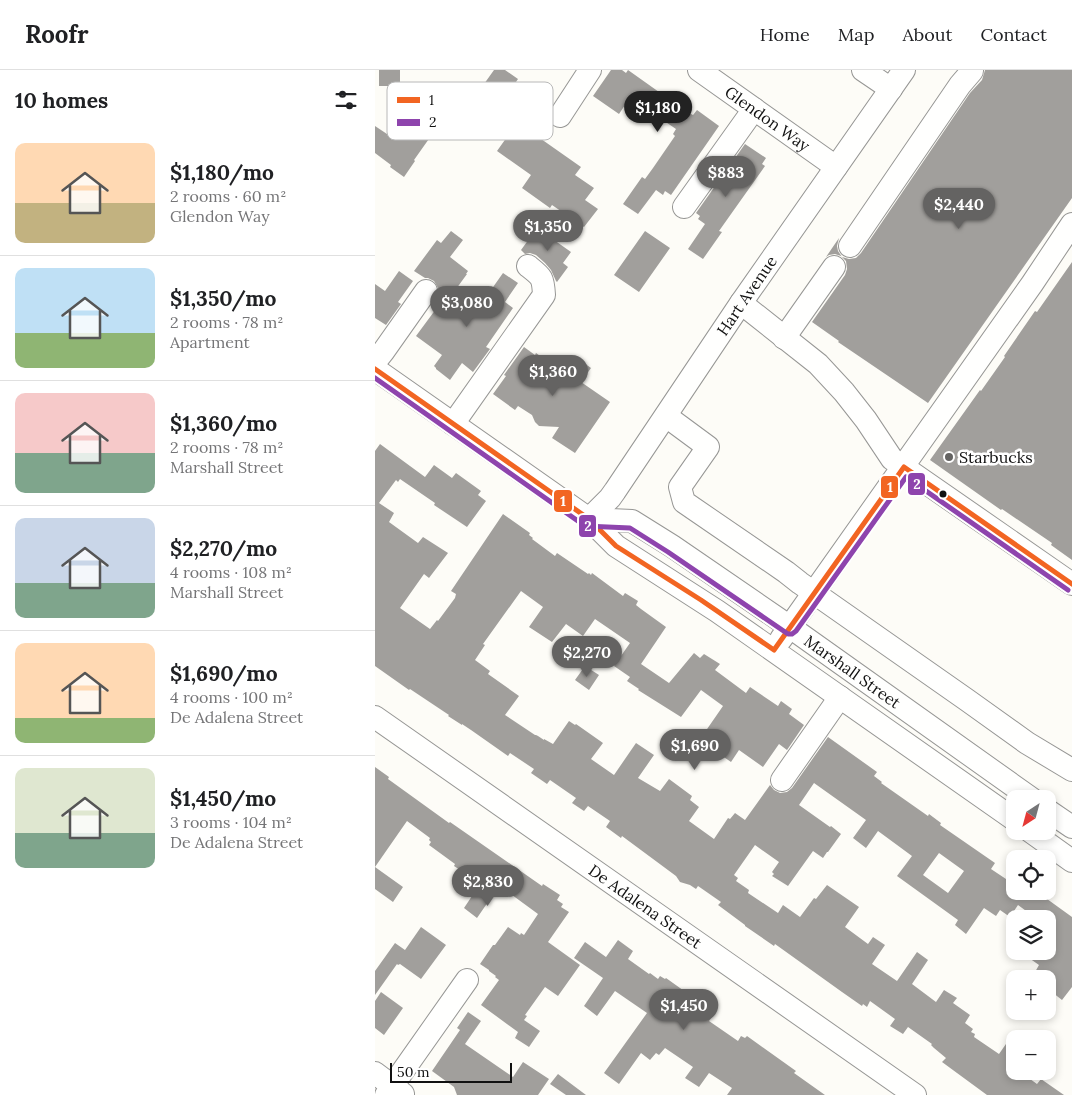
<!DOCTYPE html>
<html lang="en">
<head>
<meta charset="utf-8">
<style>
  :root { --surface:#fff; --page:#f2f2f2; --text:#202124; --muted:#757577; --line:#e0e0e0; --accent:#646362 }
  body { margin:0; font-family:Lora,serif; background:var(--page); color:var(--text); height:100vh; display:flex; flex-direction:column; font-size:19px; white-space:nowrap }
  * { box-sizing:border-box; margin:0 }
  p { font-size:16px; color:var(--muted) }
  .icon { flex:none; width:28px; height:28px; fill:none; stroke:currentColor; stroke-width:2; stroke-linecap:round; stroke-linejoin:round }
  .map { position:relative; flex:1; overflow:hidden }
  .sheet { display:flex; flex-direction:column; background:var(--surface); width:375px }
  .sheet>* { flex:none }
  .needle { width:32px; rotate:216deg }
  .fabs { position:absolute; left:631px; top:720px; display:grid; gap:10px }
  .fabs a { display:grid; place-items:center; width:50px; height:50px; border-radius:10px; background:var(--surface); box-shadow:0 2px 8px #0003; font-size:25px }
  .scale { position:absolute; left:15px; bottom:12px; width:122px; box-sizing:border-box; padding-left:5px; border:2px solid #111; border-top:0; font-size:14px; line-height:18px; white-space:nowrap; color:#111; -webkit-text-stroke:4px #fff; paint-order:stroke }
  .price { position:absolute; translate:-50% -42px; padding:0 11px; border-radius:18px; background:var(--accent); color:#fff; font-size:16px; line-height:32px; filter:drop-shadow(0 1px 2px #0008) }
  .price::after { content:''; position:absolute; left:50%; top:30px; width:15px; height:11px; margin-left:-8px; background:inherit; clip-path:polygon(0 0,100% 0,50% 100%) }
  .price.current { background:#222; color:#fff }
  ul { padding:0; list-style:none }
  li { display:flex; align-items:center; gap:15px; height:125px; padding:0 15px }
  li+li { border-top:1px solid var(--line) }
  li span { display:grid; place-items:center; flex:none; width:140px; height:100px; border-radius:10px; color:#555 }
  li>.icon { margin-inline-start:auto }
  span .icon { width:60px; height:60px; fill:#fffc; stroke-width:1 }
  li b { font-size:21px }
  h2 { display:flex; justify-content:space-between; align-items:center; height:60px; padding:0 15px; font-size:21px }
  header { display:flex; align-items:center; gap:30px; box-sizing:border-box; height:70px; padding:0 25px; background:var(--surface); border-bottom:1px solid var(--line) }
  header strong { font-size:24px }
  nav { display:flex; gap:28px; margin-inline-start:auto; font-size:18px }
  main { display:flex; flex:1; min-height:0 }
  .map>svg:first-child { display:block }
  .building { fill:#a19f9c; fill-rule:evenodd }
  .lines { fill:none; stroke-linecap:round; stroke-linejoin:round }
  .minor-casing { stroke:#979795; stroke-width:24 }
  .minor { stroke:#fffffe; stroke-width:22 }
  .bus-1-casing { stroke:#fff; stroke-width:9 }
  .bus-2-casing { stroke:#fff; stroke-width:9 }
  .bus-1 { stroke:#f26522; stroke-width:5 }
  .bus-2 { stroke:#8e44ad; stroke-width:5 }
  .poi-dot { fill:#646362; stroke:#fff; stroke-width:2 }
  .bus-dot { fill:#111; stroke:#fff; stroke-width:2 }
  .labels { text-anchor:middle; stroke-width:5; stroke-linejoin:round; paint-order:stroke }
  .street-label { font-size:16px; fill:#111; stroke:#fff }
  .poi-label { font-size:16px; fill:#111; stroke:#fff; text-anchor:start }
  .key { fill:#fff; stroke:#b8b8b8; stroke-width:1 }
  .key-label { font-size:14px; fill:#111 }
  .line-badge { stroke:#fff; stroke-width:2 }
  .badge-label { font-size:14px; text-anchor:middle; font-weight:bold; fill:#fff }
</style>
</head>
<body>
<header>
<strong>Roofr</strong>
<nav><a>Home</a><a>Map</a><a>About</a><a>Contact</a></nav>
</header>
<main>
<section class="sheet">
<h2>10 homes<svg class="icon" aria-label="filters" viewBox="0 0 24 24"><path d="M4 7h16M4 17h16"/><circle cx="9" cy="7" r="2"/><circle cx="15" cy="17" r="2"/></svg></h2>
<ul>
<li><span style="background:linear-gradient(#ffd9b3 60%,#c2b280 0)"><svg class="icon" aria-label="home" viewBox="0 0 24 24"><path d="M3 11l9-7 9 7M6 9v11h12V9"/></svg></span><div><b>$1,180/mo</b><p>2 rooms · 60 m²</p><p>Glendon Way</p></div></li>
<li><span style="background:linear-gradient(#bfe0f5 65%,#8fb573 0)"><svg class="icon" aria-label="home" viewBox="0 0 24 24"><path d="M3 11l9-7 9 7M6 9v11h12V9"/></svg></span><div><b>$1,350/mo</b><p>2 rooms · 78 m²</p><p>Apartment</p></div></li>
<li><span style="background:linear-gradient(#f6c9c9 60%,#7fa58c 0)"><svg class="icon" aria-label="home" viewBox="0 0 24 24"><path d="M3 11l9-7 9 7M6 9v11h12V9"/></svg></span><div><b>$1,360/mo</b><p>2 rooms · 78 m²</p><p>Marshall Street</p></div></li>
<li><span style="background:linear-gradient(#c9d6e8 65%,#7fa58c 0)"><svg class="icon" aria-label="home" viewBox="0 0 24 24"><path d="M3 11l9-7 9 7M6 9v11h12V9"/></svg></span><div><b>$2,270/mo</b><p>4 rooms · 108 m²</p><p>Marshall Street</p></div></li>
<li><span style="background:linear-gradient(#ffd9b3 75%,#8fb573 0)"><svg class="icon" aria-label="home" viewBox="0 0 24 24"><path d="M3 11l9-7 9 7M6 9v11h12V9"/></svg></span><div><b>$1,690/mo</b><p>4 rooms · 100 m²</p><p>De Adalena Street</p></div></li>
<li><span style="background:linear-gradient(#dfe7d0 65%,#7fa58c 0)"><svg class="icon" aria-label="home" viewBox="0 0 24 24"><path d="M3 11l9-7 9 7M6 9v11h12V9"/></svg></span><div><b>$1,450/mo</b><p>3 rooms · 104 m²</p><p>De Adalena Street</p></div></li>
</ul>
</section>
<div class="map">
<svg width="697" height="1025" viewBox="0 0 697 1025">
  <rect width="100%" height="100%" fill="#fdfcf7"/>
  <!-- building -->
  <path class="building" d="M4,0h21v16h-21z
    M119,0h11l13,9 -17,25 -17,-12 4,-5 -4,-3z
    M236,0h11l4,3 2,-3 62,44h1l2,1 4,-5 22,16 -48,69 -6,-4 -2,4 -7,-5 -18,24 -15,-10 19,-27 3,2 8,-11 22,-32 -2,-2 3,-5 -25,-17 -3,5 -21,-15 -8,12 -26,-18z
    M610,0h87v128l-144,205 -90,-61 1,-1 -27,-19 33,-47 2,-6 -1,-8 -5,-5 -6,-2 -6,1 -3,2 13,-19 -2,8 1,5 4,6 7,2 7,-1 5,-5 109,-160 12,-13z
    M32,14l12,9 1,-1 16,13 -14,19 21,-5 -29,41 1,1 -11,16 -14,-10 1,-2 -16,-12v-27l12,8 3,-2 17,-23 -12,-8z
    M119,36l87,61 -6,8 19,13 -9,12 13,9 -14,18 -32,-22 -2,3 -28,-20 9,-13 -34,-24 20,-28 -67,16 -5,-21z
    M370,74l21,14 -4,6 3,2 -46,65 3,1 -19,27 -15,-10 17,-25 -7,-5 2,-3 -4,-3z
    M162,158l34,24 -8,11 5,4 -11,15 -1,-1 -5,-11 -6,-7 -9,-8 -6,-2 -5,1 -4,-4z
    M76,161l12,9 -13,17 18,14 -2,3h1l-16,22 -13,-8 -4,-7 -6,-3h-3l-11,-7 23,-31 4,3z
    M270,161l25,17 -31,44 -25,-17z
    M697,192v298l-21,-15 1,-2 -50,-34 -1,1 -71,-50 50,-70 1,1 24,-34 -1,-1 31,-45 2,1z
    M24,201l14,10 -15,21 3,2 -15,21 -11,-7v-34l10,7z
    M128,203l15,10 -13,19 8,6 -27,39 4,2 -17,23 -11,-9 -12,17 -14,-11v-1l-2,-2 8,-11 -26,-19 31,-42 27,20z
    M149,277l11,8 1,-2 14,10 1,-2 15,10 10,-14 15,11 -10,14 29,20 -35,51 -23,-15 7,-11 -20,-1 -4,-4 -3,-7 -14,-9 -3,4 -22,-16 13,-18 -2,-1z
    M5,374l45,33 9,-12 18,13 4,-5 25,18 -3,4 8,6 -19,26 -33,-22 1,-2 -35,-24 -2,3 -2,-2 -17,23 15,10 -5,9 29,21 5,-6 25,16 -19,25 -5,-4 -24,34 30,21 7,-9 1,1 17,-23 1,-4 -5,-3 52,-77 27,19 -1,2 4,3 -1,1 23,17 2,-3 31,21 1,-1 2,2 1,-2 31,23 2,-3 13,8 -2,4 5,4 25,18 -25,37 28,19 25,-30 6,5 4,-4 16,10 -5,6 31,23 4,-6 28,19 3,-5 11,8 -3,5 15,11 -17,25 -8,-6 -16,23 -24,-17 -8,12 -13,-9 -3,6 -19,-14 27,-39 -22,-16 -20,27 -43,-27 1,-1 -12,-8 3,-4 -16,-11 16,-23 -35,-24 -12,17 -17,-12 -14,18 -23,-15 14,-20 -22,-16 -38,53 2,1 -10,15 15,11 -2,3 31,22 -14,19 30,20h1l2,1 6,4v-1l9,5 16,-23 6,4 1,-1 27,19 -12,16 23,16 22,-32 18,12 -16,23 22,13 9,-12 23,17 -2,4 9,7 -10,14 25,18 14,-21 2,1 5,-6 10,7 25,-35 4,5 6,3 7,-1 5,-4 36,-51 49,35 -3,4 8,6 -1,1 47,33 1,-2 12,9 -1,2 55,38 -4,6 18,12 6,-1v11h21l36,26v70l-10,13 -14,-11 4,-5 -5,-3v-2h-2l-10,-7 4,-7 -20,-14h28v-32h-10l-19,-14 -8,12 -10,-7 -4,6 -12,-8 -18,26 -11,-9 3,-5 -61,-44 15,-20 -34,-25 -12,17 -13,-10 13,-18 -52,-37 -15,22 31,22 1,-1 10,8 -13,18h-1l-4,6 -10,-7 -25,35 -16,-10 2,-2 -2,-2 7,-10 -24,-17 -21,30 4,3 -2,3 13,9 -1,3 30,20 5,-8 17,12 14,-19 2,1 11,-14 32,22 -14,20 23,17 5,-7 12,8 -13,19 25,17 20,-29 11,8 -16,24 24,18 8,-12 13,8 -4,5 17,12 -5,8 8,6 -2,3 4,2 -1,3 25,17 16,-23v40h4l18,13 4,-5 23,16h-77l-45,-33 4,-4 -12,-10 -3,-3 1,-1 -24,-17 -5,7 -13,-8 5,-7 -25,-18 -3,6 -4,-3 -1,2 -20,-14 -67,-48 -1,2 -29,-20v-1l-27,-20 3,-3 -23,-16 -2,3 -6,-4 -10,-3 -4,-6 -54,-40 -1,2 -15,-11 4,-6 -22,-15 -4,5 -12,-8 4,-5 -26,-18 -3,4 -16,-11 3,-4 -24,-16 -2,3 -37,-26 -9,-6v1l-14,-9 1,-1 -39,-26 -1,1 -34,-24v-215zM564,783l25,18 -16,22 -25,-18z
    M210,596l14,9 -10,15 -14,-10z
    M0,697l14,10 -1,2 61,44 1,-1 92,64 1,-2 17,11 -3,5 6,4 -2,3 8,5 -21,30 32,23 -22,31 -13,-9 -20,28 2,1 -3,4 16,11 -11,16 -14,-9 3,-6 -37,-27 18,-25 -4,-3 1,-1 -7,-5v-1l-9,-6 13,-19h2l13,-18 12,8 1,-2 3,2 14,-21 -30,-22 -1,3 -10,-6 -20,29 -13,-10 8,-12 -14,-10 8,-12 -12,-8 1,-2 -26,-19 2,-3 -2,-2 1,-2 -23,-17 -32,46z
    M0,797l28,20 -10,15 -18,-13z
    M46,857l25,18 -25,34 -21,-15 -2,1 -1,-1 -22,31v-24l20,-28 10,7z
    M243,870l15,11 -5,8 21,15 1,-1 8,6 2,-3 5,3 1,-1 49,35 -6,8 29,20 3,-5 4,2 2,-2 49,35 -2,2 31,22h-98l5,-7 -23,-15 -10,14 -14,-9 8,-11 -28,-19 -6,7 -3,-2 -6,7 -9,-7 -22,31 -15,-11 43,-60 -32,-22 -18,25 -13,-10 19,-28 -29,-20 11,-16 21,15z
    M6,922l22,16 -19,27 -9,-7v-27z
    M93,942l13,9 -16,23 48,33 10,-15 26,17 -11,16h-81l-3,-8 -22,-16 28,-41 -3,-2z
    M183,1004l28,21h-20l-16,-11z"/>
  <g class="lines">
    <!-- minor casing -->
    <g class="minor-casing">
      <g id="minor">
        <path id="s1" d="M324,0l137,97"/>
        <path d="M488,0l28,19"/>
        <path d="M185,46l30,-46"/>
        <path d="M309,137l70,-98"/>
        <path d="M475,176l110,-161 12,-14 -1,-1"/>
        <path d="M366,233l77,61 26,28 22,28 26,39 180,125"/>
        <path d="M409,268l50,-71"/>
        <path d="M0,292l8,-10 43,-61"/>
        <path d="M0,299l214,150 27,27 101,65 298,209"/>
        <path d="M291,346l42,31 -28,40 4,15 102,70 14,11 167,117 60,43 45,27"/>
        <path d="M78,354l91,-129c-1,-18 -2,-18 -16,-29"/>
        <path id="s2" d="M214,449l21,-21 5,-7 126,-188 163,-233"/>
        <path id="s3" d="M214,449l43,2 40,25 118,81 242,172"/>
        <path d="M406,569l251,-355 40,-60"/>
        <path id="s4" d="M0,647l540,378"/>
        <path d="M407,710l58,-83"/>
        <path d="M672,740l25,17"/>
        <path d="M655,761l42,30"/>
        <path d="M0,1003l28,21"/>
        <path d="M11,1025l81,-115"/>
      </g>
    </g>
    <!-- minor -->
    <use href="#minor" class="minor"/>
    <!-- bus-1 casing -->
    <g class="bus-1-casing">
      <path id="bus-1" d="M0,299l214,150 27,27 85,54 73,50 130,-183 168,117"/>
    </g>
    <!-- bus-2 casing -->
    <g class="bus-2-casing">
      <path id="bus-2" d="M0,308l210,148 45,2 38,24 120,82h4l4,-3 110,-154 162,113"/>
    </g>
    <!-- bus-1 -->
    <use href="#bus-1" class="bus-1"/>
    <!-- bus-2 -->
    <use href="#bus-2" class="bus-2"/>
  </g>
  <!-- markers -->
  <circle class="poi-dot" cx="574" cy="387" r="5"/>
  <circle class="bus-dot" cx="568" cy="424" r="4.5"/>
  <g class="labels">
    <!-- street labels -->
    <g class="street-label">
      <text dy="6" stroke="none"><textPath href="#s1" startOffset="84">Glendon Way</textPath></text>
      <text dy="6" stroke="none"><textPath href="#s2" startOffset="274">Hart Avenue</textPath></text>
      <text dy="6" stroke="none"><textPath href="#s3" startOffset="310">Marshall Street</textPath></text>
      <text dy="6" stroke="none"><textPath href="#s4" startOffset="330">De Adalena Street</textPath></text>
    </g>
    <!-- poi labels -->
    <g class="poi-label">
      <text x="584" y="393">Starbucks</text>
    </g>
  </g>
  <!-- legend -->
  <rect x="12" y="12" width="166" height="58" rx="8" class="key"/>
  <rect x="22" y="27" width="23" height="6" fill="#f26522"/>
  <rect x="22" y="49" width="23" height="7" fill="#8e44ad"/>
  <g class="key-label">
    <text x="54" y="35">1</text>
    <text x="54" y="57">2</text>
  </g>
  <g class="line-badge">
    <rect x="532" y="402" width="19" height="24" rx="5" fill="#8e44ad"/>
    <rect x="505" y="405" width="19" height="24" rx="5" fill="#f26522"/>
    <rect x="178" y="419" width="20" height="24" rx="5" fill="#f26522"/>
    <rect x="203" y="444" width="19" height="24" rx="5" fill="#8e44ad"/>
  </g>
  <g class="badge-label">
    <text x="542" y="419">2</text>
    <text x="515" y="422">1</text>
    <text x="188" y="436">1</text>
    <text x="213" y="461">2</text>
  </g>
</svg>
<div class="fabs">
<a><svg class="needle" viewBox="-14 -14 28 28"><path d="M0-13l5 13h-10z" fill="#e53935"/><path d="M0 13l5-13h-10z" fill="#757577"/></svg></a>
<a><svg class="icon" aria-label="locate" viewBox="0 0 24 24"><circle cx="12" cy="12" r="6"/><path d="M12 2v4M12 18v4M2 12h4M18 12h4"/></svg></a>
<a><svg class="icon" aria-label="layers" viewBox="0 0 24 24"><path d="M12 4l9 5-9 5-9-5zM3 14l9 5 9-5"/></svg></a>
<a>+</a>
<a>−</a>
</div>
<div class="scale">50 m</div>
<b class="price current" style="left:283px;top:63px">$1,180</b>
<b class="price" style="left:351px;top:128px">$883</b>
<b class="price" style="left:584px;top:160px">$2,440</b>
<b class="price" style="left:173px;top:182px">$1,350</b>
<b class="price" style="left:92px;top:258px">$3,080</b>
<b class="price" style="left:178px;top:327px">$1,360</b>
<b class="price" style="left:212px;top:608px">$2,270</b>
<b class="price" style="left:320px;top:701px">$1,690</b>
<b class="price" style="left:113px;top:837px">$2,830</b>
<b class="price" style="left:309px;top:961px">$1,450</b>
</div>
</main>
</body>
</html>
